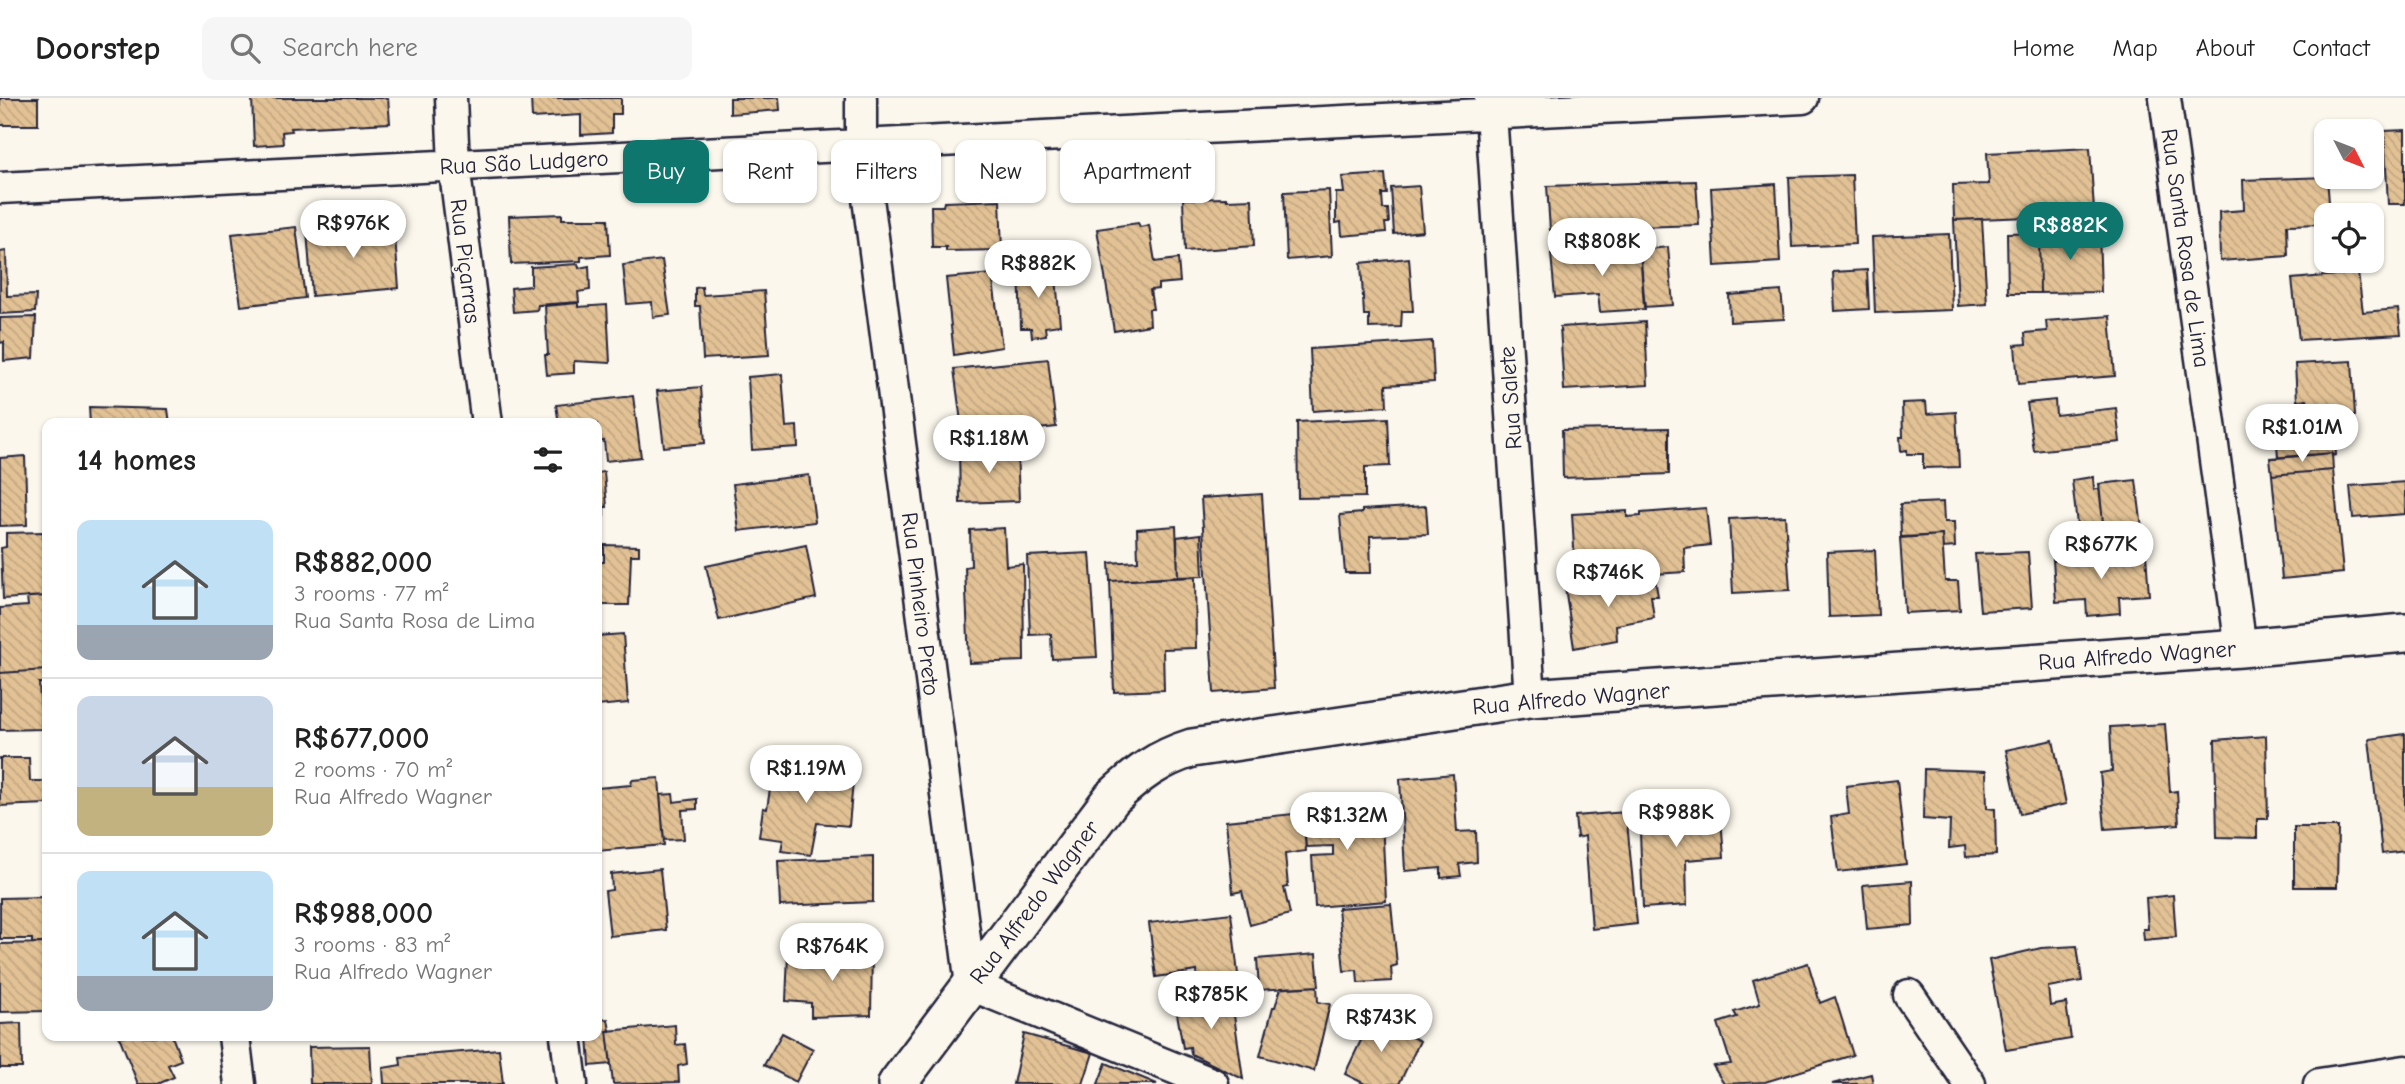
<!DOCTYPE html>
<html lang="en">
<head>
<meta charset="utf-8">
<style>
  :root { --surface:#fff; --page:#f6f6f6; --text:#222; --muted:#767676; --line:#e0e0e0; --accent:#0f766e }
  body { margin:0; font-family:"Comic Neue",sans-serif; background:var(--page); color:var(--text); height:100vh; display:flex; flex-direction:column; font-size:26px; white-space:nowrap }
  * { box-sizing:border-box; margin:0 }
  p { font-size:23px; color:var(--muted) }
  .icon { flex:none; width:38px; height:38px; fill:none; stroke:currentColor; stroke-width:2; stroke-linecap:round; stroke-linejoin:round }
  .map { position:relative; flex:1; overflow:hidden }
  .panel { position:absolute; left:42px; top:320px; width:560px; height:623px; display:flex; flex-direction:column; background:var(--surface); border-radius:14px; box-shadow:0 2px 5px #0004 }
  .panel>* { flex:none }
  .hud { position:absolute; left:623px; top:42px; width:665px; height:63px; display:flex; gap:14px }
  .needle { width:46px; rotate:132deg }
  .tools { position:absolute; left:2314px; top:21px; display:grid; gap:14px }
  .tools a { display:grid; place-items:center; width:70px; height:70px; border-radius:14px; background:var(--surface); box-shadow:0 2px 5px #0004; font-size:35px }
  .price { position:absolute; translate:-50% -60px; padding:0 16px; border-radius:24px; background:#fff; color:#222; font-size:23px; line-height:46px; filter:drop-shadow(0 2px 4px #0008) }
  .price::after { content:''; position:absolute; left:50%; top:42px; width:21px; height:16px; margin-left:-10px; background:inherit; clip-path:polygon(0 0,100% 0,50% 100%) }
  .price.active { background:var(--accent); color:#fff }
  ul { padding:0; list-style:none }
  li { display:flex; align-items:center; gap:21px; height:175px; padding:0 35px }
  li+li { border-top:2px solid var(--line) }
  li span { display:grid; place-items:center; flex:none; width:196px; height:140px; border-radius:14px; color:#555 }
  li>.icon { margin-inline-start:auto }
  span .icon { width:84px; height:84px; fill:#fffc; stroke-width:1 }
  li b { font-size:30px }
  h2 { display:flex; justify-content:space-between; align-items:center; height:84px; padding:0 35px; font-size:30px }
  .pill { padding:0 24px; border-radius:14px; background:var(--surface); box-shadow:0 2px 5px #0004; font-size:24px; line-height:63px }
  .pill.active { background:var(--accent); color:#fff }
  header { display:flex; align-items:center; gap:42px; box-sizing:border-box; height:98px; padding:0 35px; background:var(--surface); border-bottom:2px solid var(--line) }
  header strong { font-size:33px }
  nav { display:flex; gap:38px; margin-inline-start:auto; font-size:24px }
  .search { width:490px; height:63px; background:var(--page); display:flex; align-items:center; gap:18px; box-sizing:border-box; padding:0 24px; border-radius:14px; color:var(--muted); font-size:26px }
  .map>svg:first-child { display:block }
  .building { fill:url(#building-back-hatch); stroke:#22223b; stroke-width:2 }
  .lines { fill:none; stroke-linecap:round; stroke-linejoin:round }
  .minor-casing { stroke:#22223b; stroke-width:35 }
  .tertiary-casing { stroke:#22223b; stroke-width:42 }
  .minor { stroke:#fbf7ec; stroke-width:30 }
  .tertiary { stroke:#fbf7ec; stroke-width:37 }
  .labels { text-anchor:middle; stroke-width:5; stroke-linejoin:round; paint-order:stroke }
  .street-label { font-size:23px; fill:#22223b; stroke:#fbf7ec }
</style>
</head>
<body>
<header>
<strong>Doorstep</strong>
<div class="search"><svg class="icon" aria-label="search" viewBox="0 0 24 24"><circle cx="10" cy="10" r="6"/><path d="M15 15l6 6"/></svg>Search here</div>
<nav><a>Home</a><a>Map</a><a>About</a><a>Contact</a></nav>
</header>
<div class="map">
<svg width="2405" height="986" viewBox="0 0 2405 986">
  <defs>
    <pattern id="building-back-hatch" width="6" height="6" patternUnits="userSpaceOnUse" patternTransform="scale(1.75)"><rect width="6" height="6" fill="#e2c295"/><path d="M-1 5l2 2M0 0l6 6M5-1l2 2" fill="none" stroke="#c2a681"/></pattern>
  </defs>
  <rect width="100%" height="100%" fill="#fbf7ec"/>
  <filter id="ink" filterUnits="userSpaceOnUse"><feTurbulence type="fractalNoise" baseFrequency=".0143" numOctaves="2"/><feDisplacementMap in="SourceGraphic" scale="14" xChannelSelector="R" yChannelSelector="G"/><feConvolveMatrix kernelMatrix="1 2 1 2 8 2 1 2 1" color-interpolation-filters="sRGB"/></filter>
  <g filter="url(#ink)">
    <!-- building -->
    <path class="building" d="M0,0h38v27h-38z
      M252,0h136l2,25 -99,5 1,3 -10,1 1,12 -29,2z
      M531,0h90v16h-9v19l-31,2v-20l-49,3z
      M730,0h49l1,12 -50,4z
      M2405,32v74h-17l-4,-73z
      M2090,50l4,62 -66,2v5l-74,3 -1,-35 36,-1 -2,-31z
      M1385,76l2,20h-5l1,15h5l1,14h-4l1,9 -44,4 -1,-14 -5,1v-30h8l-2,-16z
      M1852,77l3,69 -63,3 -3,-70z
      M2327,79l3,38h-4v9l-39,1 1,31 -68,5 -1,-49 25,-2 -1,-30z
      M1696,83l3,44 -149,5 -3,-44z
      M1776,86l4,78 -65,4 -4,-78z
      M1419,88l4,45 -29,3 -3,-46z
      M1329,92l3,66 -45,4 -3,-68z
      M1226,100l1,2 25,-1 2,47 -69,5 -2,-52z
      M1000,102l2,50 -56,1v-4h-14l-1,-41h12l1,-4z
      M562,116v5h46l2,36 -29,2v4l-70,3 -2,-48z
      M1982,121l5,85 -29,2 -4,-86z
      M1138,125l2,4 9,-2 6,37 23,-3 2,23 -22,2v5l-8,1 3,19h-4l1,16 -36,6 -17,-102z
      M394,126l5,64 -87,8 -5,-65z
      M296,129l9,71 -64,8 -9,-72z
      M2099,133l2,61 -61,1 -1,-61z
      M2039,134l1,61h-32l-1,-60z
      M1949,136l3,76 -77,3 -3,-76z
      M1668,149l5,58 -29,2 -4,-57z
      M1640,150l5,61 -45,3 -2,-18 -43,3 -4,-43z
      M6,153l1,45 29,-1 -1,17 -35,2v-62z
      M1409,160l4,53h-11l-1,16 -32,1v-13h-5l-3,-52z
      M662,162l8,55 -17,2 -1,-15 -25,2 -4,-39z
      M578,166l1,4 10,-2 1,24 -12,2 1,10 -41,3 -1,5 -24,2 -2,-24 20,-2v-19z
      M1051,168l1,11h4l4,48 -15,2 1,8 -14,2 -1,-9h-10l-2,-60z
      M1867,172l2,39 -34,2 -2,-39z
      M2358,175l5,39 35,-3 3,25 -102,6 -7,-61z
      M992,176l10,73 -48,8 -8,-77z
      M702,189l1,8 61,-4 5,64 -66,4 -3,-53h-5v-18z
      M1781,193l3,28 -54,3 -1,-27z
      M578,205v4l29,-2 3,58 -36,-2v12l-27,2 -2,-20h3l-3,-49z
      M2110,218l5,60 -97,8 -3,-39 11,-1 -1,-11 22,-2 -1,-10z
      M36,219l-2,41 -30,3v-19l-4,1v-25z
      M1645,224l3,63 -84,5 -4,-63z
      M1432,243l2,41 -48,3 1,21 -74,5 -3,-62z
      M1048,261l8,68 -93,10 -9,-68z
      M2352,263l3,55 -47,2 -1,-18 -10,1 -2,-37z
      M782,276l4,53 11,-1 1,21 -46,3 -4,-73z
      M701,289l4,56 -41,4 -7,-56z
      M633,298l8,61 -35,4 -2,-20 -7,1v-18h-38l-3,-19z
      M2055,302l1,15 60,-7 4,34 -86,9 -7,-48z
      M1926,304l1,12 29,-2 3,55 -36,1v-14h-16v-4l-6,1 -1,-14h3l-1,-34z
      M89,309l79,2 2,15h-80z
      M1388,320l2,48 -25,1v30l-67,1 -1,-76z
      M2334,328l2,29 -4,1v-3l-54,5 -2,-29z
      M1669,330v46l-106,4 -1,-48z
      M959,349h58l2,54 -59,2z
      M2332,355l1,17 -61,5 -2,-17z
      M25,358l2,69 -27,1v-68z
      M2333,372l10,103 -61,6 -10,-104z
      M604,374l3,35h-3v9l-7,1v-44z
      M809,377l6,47 -76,9 -6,-47z
      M2093,379l1,12 5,-1 5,42 -26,4 -6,-54z
      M2136,382l6,48 -38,4 -5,-48z
      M2405,384v32l-52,4 -3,-32z
      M1262,396l12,194 -60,5 -13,-195z
      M1943,404l1,20h10l1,25 -12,1 -1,-13 -41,2 -1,-33z
      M1426,408l2,28 -58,2 1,37h-26l-5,-58 22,-2v-3z
      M1706,410l4,37 -26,3 1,24 -62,4 -1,-14 -47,3 -3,-51 55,-3v6l14,-1v-3z
      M1785,418l5,74 -57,3 -4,-74z
      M1176,428l2,51 -68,4 -1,-18 29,-2 -1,-32z
      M1004,430l2,38 17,-2 1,97 -55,2 -4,-96 6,-1 -1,-36z
      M43,434l1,19h3v45l-44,3 -2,-51 5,-1v-14z
      M1201,436l2,42 -25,1 -1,-40z
      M1942,437l3,46h13l2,29 -55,3 -5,-75z
      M604,447l35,1v9h-8l-2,50h-32v-43h7z
      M806,447l10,53 -97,22 -13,-54z
      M1875,452l3,65 -49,2 -2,-65z
      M2028,454l4,56 -52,3 -5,-57z
      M1090,455l7,104 -45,2 -1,-25 -21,1 -3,-79z
      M2146,456l3,41 -30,2 1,16 -33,3 -1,-16 -30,2 -3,-42z
      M1195,479l1,71 -33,1 1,41 -50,2 -4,-111z
      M1655,481l3,17h-7l3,22 -38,7 1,15 -43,8 -9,-61z
      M47,498v74l-47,3v-65l28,-2 -1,-9z
      M623,536l5,69 -31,3v-70z
      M47,572v13h-8l3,46 -42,1v-57z
      M2165,626l5,68 7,-1 2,33 -74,5 -5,-56 12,-2 -2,-44z
      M2405,636v117l-23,3 -13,-115z
      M2266,638l2,83h-11v19l-40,-1 -2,-97z
      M2053,642l13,64 -46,10 -14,-64z
      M0,660h29l1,23h17v23l-47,2z
      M792,667l62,5 -5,56 -32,-3 -6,32 -30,-4 2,-11 -24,-3 4,-29 4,1 6,-40 17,2z
      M1924,671l62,2 1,37 8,1 1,46 -30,2 -1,-11 -16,2 1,-27 -27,-2z
      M1453,676l4,58 19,-1 1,31 -18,2 2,12 -20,2v-10l-36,3 -5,-92z
      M659,680l5,67 -67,6v-63l34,-3 1,-5z
      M1897,682l9,84 -68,8 -7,-55 18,-3 -3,-28z
      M673,696l1,8 23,-3v10l-15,1 2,29 -20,1 -4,-45z
      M1381,702l5,101 -71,6 -3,-51 21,-1v-9l-27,1 -4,-43z
      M1720,707l4,52 -38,3 1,45 -44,3 -4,-100z
      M1626,714l11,112 -45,5 -7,-93 -8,2 -2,-22z
      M1303,715l3,38 -21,3 3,33 -4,1 6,26 -40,11 -8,-34 -9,2 -7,-72z
      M2294,729h44l-1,60h-43z
      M873,759v45l-93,4 -2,-45z
      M660,771l6,61 -56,6 -5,-45 7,-1 -1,-16z
      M1912,783l1,44 -46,4 -4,-44z
      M2173,797l3,42 -32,3 -1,-11h5l-2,-31z
      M47,799v46h-15v-4h-32v-41z
      M1391,806l6,61 -6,2 1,14 -34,2 -1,-13 -13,1 -6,-63z
      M1231,815l9,79 -41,6 -2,-27 -41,6 -7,-54z
      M47,845v68l-47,1v-68z
      M2077,848l5,35 -34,6 2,19 16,-3 5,36 -65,11 -17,-90 52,-12z
      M819,852l53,1 -1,64 -60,2v-14l-25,-2 2,-47 30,5z
      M1316,856l3,32 -60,4 -2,-31z
      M1808,865l12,40 15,-6 18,58 -88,27 -41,2 -11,-18 18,-2 -13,-41 19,-6 -3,-5 26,-8 -7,-24z
      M1317,888l1,16 12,2 -16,67 -54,-15 13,-49h2l6,-19z
      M1231,896l12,85 -52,-25 -1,-7 -7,1 -8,-46z
      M1360,918l10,4 2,-3 48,24 -21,43h-34l-20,-10 20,-42 -10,-4z
      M608,921l2,12h-3l4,33 -21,2 -2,-30h9v-16z
      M21,925l1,45h-22v-44z
      M675,927l1,20 9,-1 2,20 -9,2 1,16 -66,2 -6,-53z
      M782,935l31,16 -17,33 -32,-17z
      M1024,936l69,19 -10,31h-70z
      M119,938h53l9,24 -13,5 6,12 -16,7h-20z
      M370,948l2,38h-62l-1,-37z
      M499,951l4,35h-119l-1,-16 18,-3 -1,-8z
      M1106,965l51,21h-59z
      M1871,976l2,10h-41z"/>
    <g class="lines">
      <!-- minor casing -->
      <g class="minor-casing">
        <path id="minor" d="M451,0l3,67 33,259
          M861,0v47l110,840 242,99
          M1490,0l40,600
          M2165,0l76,550
          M0,90l1803,-90
          M1909,897l61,89
          M234,938l6,48
          M566,938l6,48
          M2319,986l86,-13"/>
      </g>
      <!-- tertiary casing -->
      <g class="tertiary-casing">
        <path id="tertiary" d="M897,986l215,-286c26,-24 45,-39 80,-50l338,-50 711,-50 164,-15"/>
      </g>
      <!-- minor -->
      <use href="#minor" class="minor"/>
      <!-- tertiary -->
      <use href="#tertiary" class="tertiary"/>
    </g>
  </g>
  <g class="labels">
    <!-- street labels -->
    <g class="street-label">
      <text transform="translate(524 64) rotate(-3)" y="8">Rua São Ludgero</text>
      <text transform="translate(2186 150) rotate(82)" y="8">Rua Santa Rosa de Lima</text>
      <text transform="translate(466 163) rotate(83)" y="8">Rua Piçarras</text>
      <text transform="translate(1510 300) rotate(-94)" y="8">Rua Salete</text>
      <text transform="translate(921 506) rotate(83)" y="8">Rua Pinheiro Preto</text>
      <text transform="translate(2137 557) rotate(-4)" y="8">Rua Alfredo Wagner</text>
      <text transform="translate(1571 600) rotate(-5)" y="8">Rua Alfredo Wagner</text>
      <text transform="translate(1034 804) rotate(-53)" y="8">Rua Alfredo Wagner</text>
    </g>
  </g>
</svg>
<div class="tools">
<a><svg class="needle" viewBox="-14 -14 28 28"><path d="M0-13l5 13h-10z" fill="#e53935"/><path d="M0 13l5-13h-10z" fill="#767676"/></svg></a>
<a><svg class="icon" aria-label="locate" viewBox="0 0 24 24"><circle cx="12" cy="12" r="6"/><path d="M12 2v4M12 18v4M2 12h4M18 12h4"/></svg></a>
</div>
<b class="price" style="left:353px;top:162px">R$976K</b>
<b class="price active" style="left:2070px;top:164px">R$882K</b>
<b class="price" style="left:1602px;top:180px">R$808K</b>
<b class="price" style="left:1038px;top:202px">R$882K</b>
<b class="price" style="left:2302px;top:366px">R$1.01M</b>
<b class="price" style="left:989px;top:377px">R$1.18M</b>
<b class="price" style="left:2101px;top:483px">R$677K</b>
<b class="price" style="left:1608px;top:511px">R$746K</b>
<b class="price" style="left:806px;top:707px">R$1.19M</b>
<b class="price" style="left:1676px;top:751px">R$988K</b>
<b class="price" style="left:1347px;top:754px">R$1.32M</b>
<b class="price" style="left:832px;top:885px">R$764K</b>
<b class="price" style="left:1211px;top:933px">R$785K</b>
<b class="price" style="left:1381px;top:956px">R$743K</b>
<div class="hud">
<a class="pill active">Buy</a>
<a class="pill">Rent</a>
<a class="pill">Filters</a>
<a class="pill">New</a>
<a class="pill">Apartment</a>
</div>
<section class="panel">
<h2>14 homes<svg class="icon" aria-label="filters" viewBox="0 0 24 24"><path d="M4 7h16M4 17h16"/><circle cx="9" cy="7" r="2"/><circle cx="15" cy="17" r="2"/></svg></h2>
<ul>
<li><span style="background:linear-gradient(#bfe0f5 75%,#9aa5b1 0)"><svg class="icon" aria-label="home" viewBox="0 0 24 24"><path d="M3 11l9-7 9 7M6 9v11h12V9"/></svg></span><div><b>R$882,000</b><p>3 rooms · 77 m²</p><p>Rua Santa Rosa de Lima</p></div></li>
<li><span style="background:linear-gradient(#c9d6e8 65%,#c2b280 0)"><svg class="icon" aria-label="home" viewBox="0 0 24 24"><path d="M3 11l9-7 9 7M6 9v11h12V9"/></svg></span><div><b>R$677,000</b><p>2 rooms · 70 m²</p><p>Rua Alfredo Wagner</p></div></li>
<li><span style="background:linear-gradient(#bfe0f5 75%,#9aa5b1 0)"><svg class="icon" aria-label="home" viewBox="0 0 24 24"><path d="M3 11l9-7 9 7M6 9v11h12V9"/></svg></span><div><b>R$988,000</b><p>3 rooms · 83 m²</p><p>Rua Alfredo Wagner</p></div></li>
</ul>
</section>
</div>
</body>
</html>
